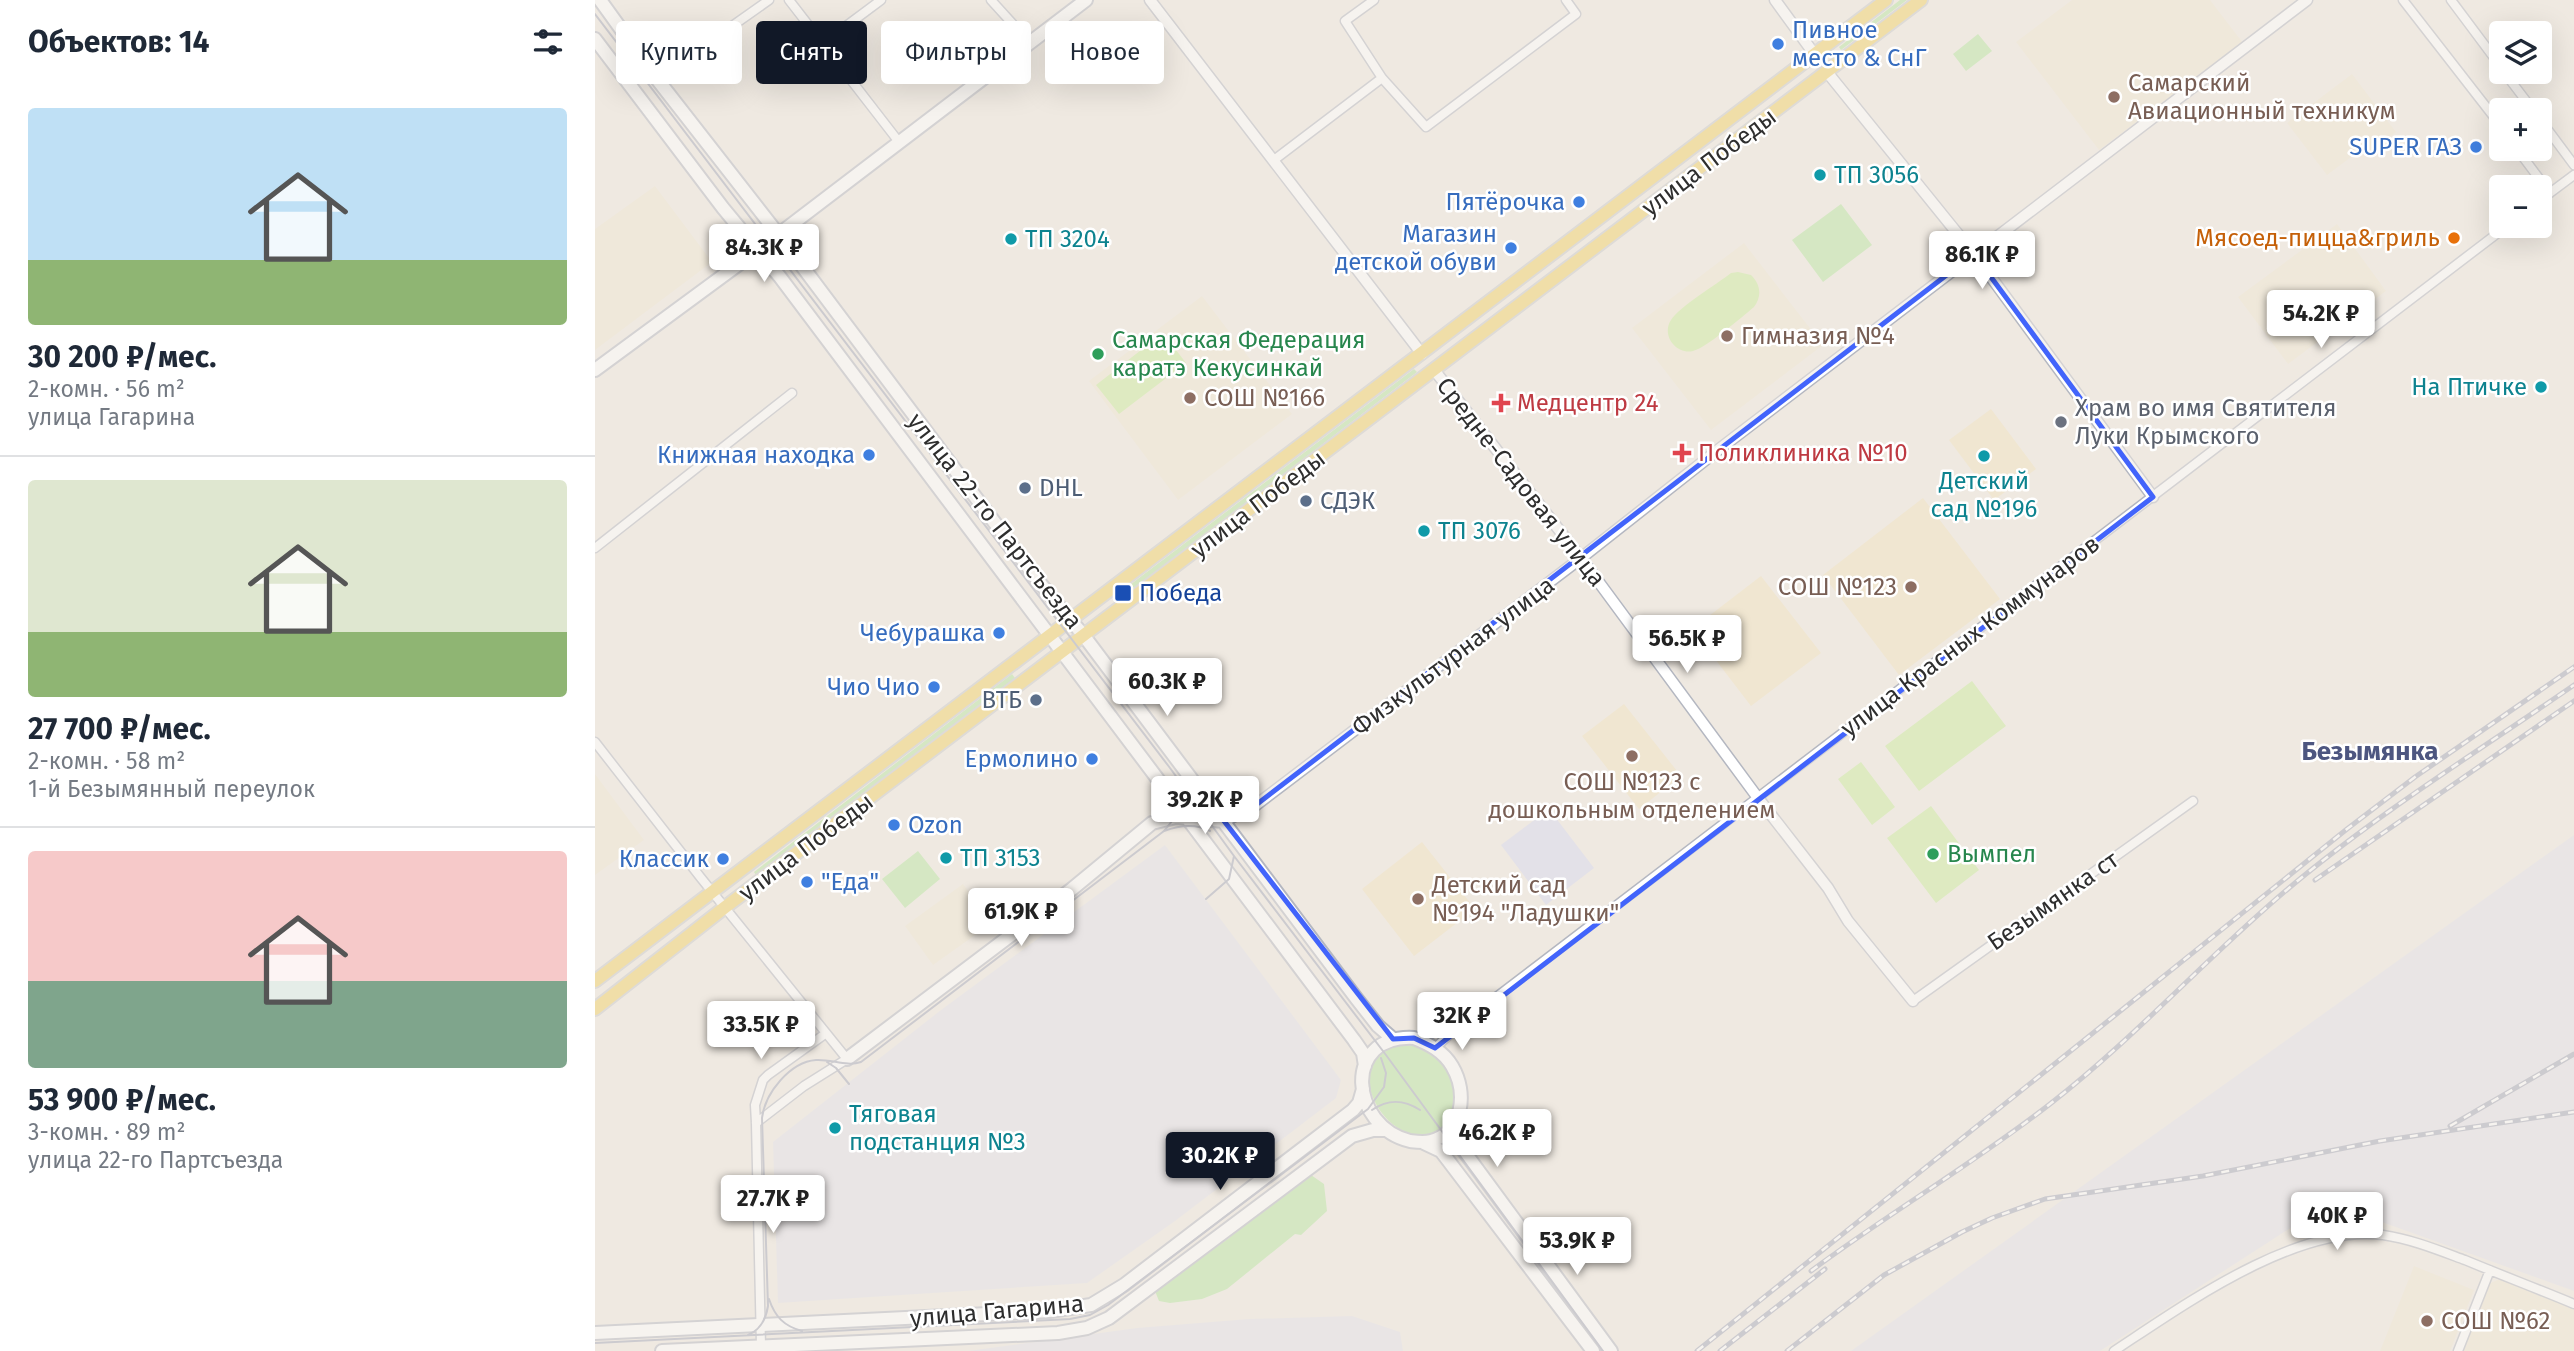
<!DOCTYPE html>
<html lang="ru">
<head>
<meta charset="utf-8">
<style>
  :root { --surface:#fff; --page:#f2f2f3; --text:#1f2937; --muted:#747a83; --line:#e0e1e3; --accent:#111827 }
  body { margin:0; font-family:"Fira Sans",sans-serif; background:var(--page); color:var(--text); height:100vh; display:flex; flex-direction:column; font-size:26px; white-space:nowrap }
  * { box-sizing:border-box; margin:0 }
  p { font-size:23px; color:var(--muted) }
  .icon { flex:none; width:38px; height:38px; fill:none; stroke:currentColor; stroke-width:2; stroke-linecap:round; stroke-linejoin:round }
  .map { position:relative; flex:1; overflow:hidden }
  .side { display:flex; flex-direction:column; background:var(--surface); width:595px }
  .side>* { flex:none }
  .guide { position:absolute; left:21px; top:21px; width:665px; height:63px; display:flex; gap:14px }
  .controls { position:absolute; left:1894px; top:21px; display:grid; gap:14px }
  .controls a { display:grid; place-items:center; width:63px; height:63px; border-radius:7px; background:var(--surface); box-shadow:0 7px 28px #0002; font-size:35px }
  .price { position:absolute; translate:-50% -60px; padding:0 16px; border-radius:7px; background:#fff; color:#222; font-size:23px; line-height:46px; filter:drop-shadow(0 2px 4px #0008) }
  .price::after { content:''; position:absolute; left:50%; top:42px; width:21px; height:16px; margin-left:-10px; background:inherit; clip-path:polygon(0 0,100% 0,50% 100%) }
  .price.on { background:var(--accent); color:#fff }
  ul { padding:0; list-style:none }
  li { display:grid; align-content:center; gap:14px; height:371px; padding:0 28px }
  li+li { border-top:2px solid var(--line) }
  li span { display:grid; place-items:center; height:217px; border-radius:7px; color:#555 }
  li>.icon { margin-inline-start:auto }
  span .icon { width:126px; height:126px; fill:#fffc; stroke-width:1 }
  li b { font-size:30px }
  h2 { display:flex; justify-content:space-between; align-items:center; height:84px; padding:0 28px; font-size:30px }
  .tag { padding:0 24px; border-radius:7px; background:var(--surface); box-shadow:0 7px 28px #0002; font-size:24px; line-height:63px }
  .tag.on { background:var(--accent); color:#fff }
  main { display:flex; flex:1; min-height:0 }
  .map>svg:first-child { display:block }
  .industrial { fill:#e3e1e8 }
  .education { fill:#f0e6d1 }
  .green { fill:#b6e59e }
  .pitch { fill:#c9ec9a }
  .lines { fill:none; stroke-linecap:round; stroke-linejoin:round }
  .minor-casing { stroke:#b4b7c1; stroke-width:11 }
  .tertiary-casing { stroke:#b4b7c1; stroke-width:13 }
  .secondary-casing { stroke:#b4b7c1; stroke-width:16 }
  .primary-casing { stroke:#c9c9c9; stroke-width:16 }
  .minor { stroke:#fff; stroke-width:8 }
  .tertiary { stroke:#fff; stroke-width:10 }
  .secondary { stroke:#fff; stroke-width:12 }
  .primary { stroke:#f2d163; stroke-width:12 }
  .tram { stroke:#a3a6b8; stroke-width:2 }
  .rail-casing { stroke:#a3a6b8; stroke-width:5 }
  .rail { stroke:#fff; stroke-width:2.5; stroke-dasharray:8; stroke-linecap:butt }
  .marked { fill:none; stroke:#4264fb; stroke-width:5; stroke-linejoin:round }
  .shop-dot { fill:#3f7fe0; stroke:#fff; stroke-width:2.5 }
  .education-dot { fill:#8d6e63; stroke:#fff; stroke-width:2.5 }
  .culture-dot { fill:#0f9aa8; stroke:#fff; stroke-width:2.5 }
  .food-dot { fill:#e8710a; stroke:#fff; stroke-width:2.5 }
  .leisure-dot { fill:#2e9e5b; stroke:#fff; stroke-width:2.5 }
  .health-dot { fill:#e0444e; stroke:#fff; stroke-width:2.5 }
  .worship-dot { fill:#6b7280; stroke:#fff; stroke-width:2.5 }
  .service-dot { fill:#5c6f8a; stroke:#fff; stroke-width:2.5 }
  .transit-dot { fill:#1a4fb4; stroke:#fff; stroke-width:2.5 }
  .labels { text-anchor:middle; stroke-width:5; stroke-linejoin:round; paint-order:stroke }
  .shop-label { font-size:24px; fill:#366cbe; stroke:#fff; text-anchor:end }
  .education-label { font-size:24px; fill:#785e54; stroke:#fff; text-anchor:start }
  .street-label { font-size:24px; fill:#2e2e2e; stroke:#fff }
  .culture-label { font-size:24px; fill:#0d838f; stroke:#fff; text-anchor:start }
  .food-label { font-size:24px; fill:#c56008; stroke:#fff; text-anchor:end }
  .leisure-label { font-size:24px; fill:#27864d; stroke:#fff; text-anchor:start }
  .health-label { font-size:24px; fill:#be3a42; stroke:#fff; text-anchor:start }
  .worship-label { font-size:24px; fill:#5b616d; stroke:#fff; text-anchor:start }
  .service-label { font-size:24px; fill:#4e5e75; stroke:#fff; text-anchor:start }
  .transit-label { font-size:24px; fill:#164399; stroke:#fff; text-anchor:start }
  .neighbourhood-label { font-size:26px; font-weight:bold; fill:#4d5680; stroke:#fff }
</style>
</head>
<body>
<main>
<section class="side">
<h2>Объектов: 14<svg class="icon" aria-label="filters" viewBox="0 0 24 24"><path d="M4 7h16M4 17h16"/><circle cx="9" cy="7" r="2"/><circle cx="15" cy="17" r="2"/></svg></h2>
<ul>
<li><span style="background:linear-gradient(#bfe0f5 70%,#8fb573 0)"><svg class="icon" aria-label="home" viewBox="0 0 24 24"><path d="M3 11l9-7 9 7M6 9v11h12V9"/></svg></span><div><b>30 200 ₽/мес.</b><p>2-комн. · 56 m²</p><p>улица Гагарина</p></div></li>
<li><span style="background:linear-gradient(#dfe7d0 70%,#8fb573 0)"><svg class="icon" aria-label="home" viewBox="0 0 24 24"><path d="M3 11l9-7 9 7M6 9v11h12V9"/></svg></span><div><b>27 700 ₽/мес.</b><p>2-комн. · 58 m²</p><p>1-й Безымянный переулок</p></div></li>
<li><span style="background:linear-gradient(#f6c9c9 60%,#7fa58c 0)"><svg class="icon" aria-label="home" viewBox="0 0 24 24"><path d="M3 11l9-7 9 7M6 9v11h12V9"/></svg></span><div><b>53 900 ₽/мес.</b><p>3-комн. · 89 m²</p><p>улица 22-го Партсъезда</p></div></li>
</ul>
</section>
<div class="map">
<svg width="1979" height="1351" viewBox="0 0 1979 1351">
  <rect width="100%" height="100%" fill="#efe9e1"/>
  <!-- industrial -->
  <path class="industrial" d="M954,809l45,59 -48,37 -45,-60z
    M1979,835v456l-245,-88 -229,148h-249z
    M570,845l176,235 -5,18 -161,123 -88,62 -309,20 -5,-161 168,-132z
    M757,1316l48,16 3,19h-435l169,-23 112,-9z"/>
  <!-- education -->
  <path class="education" d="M1477,0h138l33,43 -144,107 -83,-108z
    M1757,74l44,58 -25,19 -5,-5 -39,29 -40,-52z
    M60,186l57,76 -117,88v-121z
    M1742,224l49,67 -98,73 -50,-67z
    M1149,243l79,102 -112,85 -79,-102z
    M607,296l90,118 -114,86 -89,-119z
    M1396,409l45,60 -42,31 -45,-60z
    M1328,498l77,101 -101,76 -76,-100z
    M1166,576l60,77 -70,53 -59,-77z
    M1029,704l57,72 -42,33 -57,-73z
    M0,774l49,66 -49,35z
    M827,842l53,67 -61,47 -52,-67z
    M368,884l29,39 -59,42 -28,-39z
    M1819,1266l60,24 -24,61h-70z
    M1905,1279l74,30v42h-112l26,-67z"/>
  <!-- green -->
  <path class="green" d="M1305,0h7l-66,50 -2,-3z
    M1383,34l14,17 -26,20 -13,-17z
    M1246,204l31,41 -49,37 -31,-42z
    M819,369l3,3 -296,226 -3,-1v-3z
    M417,674l3,4 -258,199 -3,-5z
    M323,851l22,28 -35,29 -23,-29z
    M810,1043c31,6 62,39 48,73 -2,6 -9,12 -13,17 -5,1 -11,3 -16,3 -42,2 -80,-69 -35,-89 5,-2 11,-2 16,-4z
    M716,1175l13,9 3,27 -26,24 -6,-1 -68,55 -25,10 -32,4 -11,-2 -4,-10 74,-53 40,-36z"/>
  <!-- pitch -->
  <path class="pitch" d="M1143,272l13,3c10,10 11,21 3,32 -12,10 -48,41 -61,44 -17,4 -32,-16 -22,-31 8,-13 46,-36 60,-47z
    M568,333l23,30 -67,51 -23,-29z
    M1377,681l34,45 -87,65 -34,-45z
    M1266,762l34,45 -23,18 -34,-46z
    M1336,806l48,64 -43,33 -49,-65z"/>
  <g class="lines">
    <!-- minor casing -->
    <g class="minor-casing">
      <path id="minor" d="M194,0l110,142
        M396,0l39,43
        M779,0l-29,21 37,57 44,49 150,-113 -10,-14
        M1808,0l98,126
        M1856,0l50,67
        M227,44l59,-44
        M1909,72l29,38
        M62,79l112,-79
        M1944,118l35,47
        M1922,149l33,44
        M679,160l108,-82
        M1944,201l35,-26
        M0,548l197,-155
        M0,742l106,136 146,181 -43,27 -48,37
        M1318,1001l280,-200
        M840,1048l26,-24 1046,-798
        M166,1346l-5,-223 -1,-18 8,-25 5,-5 57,-41
        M1519,1351c70,-46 182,-127 269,-116 28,4 55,15 82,25 36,15 73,29 109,44
        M1863,1351l32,-81"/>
    </g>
    <!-- tertiary casing -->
    <g class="tertiary-casing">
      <path id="tertiary" d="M555,0l272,354
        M1180,0l40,55
        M1232,72l147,182 179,243
        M840,371l146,187 177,240 70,90 20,33 65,80
        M629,821l28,-13 329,-250 137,-108 589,-450"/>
    </g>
    <!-- secondary casing -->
    <g class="secondary-casing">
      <path id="secondary" d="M5,0l57,79 121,155 262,349 44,53 272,362 22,28 15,13
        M0,39l128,169 57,69 574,763 9,13 2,13
        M0,370l163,-120 328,-250
        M819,1038c15,6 29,13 38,28 16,27 11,66 -21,75 -7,2 -13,1 -21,0 -60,-14 -69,-107 4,-103z
        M252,1059l225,-170 80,-66 24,-6 48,4
        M861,1123l2,20 153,208
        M829,1143l17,8 152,200
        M0,1333l455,-22 41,-6 33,-20 229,-175 6,-7 4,-14
        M67,1351l396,-18 29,-5 22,-10 243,-182 21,-6h12"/>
    </g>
    <!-- primary casing -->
    <g class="primary-casing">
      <path id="primary" d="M0,981l1291,-981
        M0,1009l129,-101 1197,-908"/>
    </g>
    <!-- minor -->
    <use href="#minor" class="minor"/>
    <!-- tertiary -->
    <use href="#tertiary" class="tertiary"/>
    <!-- secondary -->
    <use href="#secondary" class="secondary"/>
    <!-- primary -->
    <use href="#primary" class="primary"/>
    <!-- tram -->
    <path class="tram" d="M0,14l575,754 64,88 152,199 217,296
      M569,831c16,-6 31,-8 46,0
      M611,899l23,-20 5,-23
      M232,1062l9,6 13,16
      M777,1110c16,-11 31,-11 48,0
      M174,1299c6,18 15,27 33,32
      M153,1335c12,-5 18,-16 20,-29l-6,-188c3,-25 28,-56 54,-58 16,-1 30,7 45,2l303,-231c13,-15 21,-27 17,-47
      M0,1343l475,-24 20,-4 18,-10 260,-196 16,-22 2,-14 -5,-15"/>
    <!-- rail casing -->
    <g class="rail-casing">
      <path id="rail" d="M1720,880l259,-179
        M1855,1126l124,-72
        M1216,1271c78,-58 162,-107 239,-167 85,-66 157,-147 239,-216 88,-74 191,-138 285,-203
        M1102,1351l650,-522 68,-52 159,-110
        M1125,1351l105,-82
        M1192,1351l97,-76 78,-43 30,-14 53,-19 158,-23 177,-35 194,-29"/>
    </g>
    <!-- rail -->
    <use href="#rail" class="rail"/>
  </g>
  <!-- marked area -->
  <path d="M0 0H1979V1351H0ZM1379,254l179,243 -718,551 -21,-10 -21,1 -169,-218 28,-13z" fill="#efe9e1" fill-opacity=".55" fill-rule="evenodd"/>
  <path class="marked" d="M1379,254l179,243 -718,551 -21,-10 -21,1 -169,-218 28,-13z"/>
  <!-- markers -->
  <g class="shop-dot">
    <circle cx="1183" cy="44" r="7"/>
    <circle cx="1881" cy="147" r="7"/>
    <circle cx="984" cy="202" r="7"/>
    <circle cx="916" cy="248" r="7"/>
    <circle cx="274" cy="455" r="7"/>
    <circle cx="404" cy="633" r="7"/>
    <circle cx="339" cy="687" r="7"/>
    <circle cx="497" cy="759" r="7"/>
    <circle cx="299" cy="825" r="7"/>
    <circle cx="128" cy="859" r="7"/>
    <circle cx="212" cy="882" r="7"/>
  </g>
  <g class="education-dot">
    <circle cx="1519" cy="97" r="7"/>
    <circle cx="1132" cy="336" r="7"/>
    <circle cx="595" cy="398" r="7"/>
    <circle cx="1316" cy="587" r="7"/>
    <circle cx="1037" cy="756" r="7"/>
    <circle cx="823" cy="899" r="7"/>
    <circle cx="1832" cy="1321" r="7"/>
  </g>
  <g class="culture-dot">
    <circle cx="1225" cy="175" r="7"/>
    <circle cx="416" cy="239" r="7"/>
    <circle cx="1946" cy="387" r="7"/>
    <circle cx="1389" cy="456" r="7"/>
    <circle cx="829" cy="531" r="7"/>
    <circle cx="351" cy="858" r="7"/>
    <circle cx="240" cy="1128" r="7"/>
  </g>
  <circle class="food-dot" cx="1859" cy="238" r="7"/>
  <g class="leisure-dot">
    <circle cx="503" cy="354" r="7"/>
    <circle cx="1338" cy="854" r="7"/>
  </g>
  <g class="health-dot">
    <path d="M902.5 392.5h7v7h7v7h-7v7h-7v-7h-7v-7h7z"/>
    <path d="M1083.5 442.5h7v7h7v7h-7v7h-7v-7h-7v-7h7z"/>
  </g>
  <circle class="worship-dot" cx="1466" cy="422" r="7"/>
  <g class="service-dot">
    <circle cx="430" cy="488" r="7"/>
    <circle cx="711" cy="501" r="7"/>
    <circle cx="441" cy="700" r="7"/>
  </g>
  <rect class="transit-dot" x="519" y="584" width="18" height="18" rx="3.5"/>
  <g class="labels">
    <!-- shop labels -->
    <g class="shop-label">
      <text x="1197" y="38" text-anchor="start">Пивное<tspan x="1197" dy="28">место &amp; СнГ</tspan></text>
      <text x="1867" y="155">SUPER ГАЗ</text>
      <text x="970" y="210">Пятёрочка</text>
      <text x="902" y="242">Магазин<tspan x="902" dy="28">детской обуви</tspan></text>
      <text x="260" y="463">Книжная находка</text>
      <text x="390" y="641">Чебурашка</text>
      <text x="325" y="695">Чио Чио</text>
      <text x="483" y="767">Ермолино</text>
      <text x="313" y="833" text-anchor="start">Ozon</text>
      <text x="114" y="867">Классик</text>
      <text x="226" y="890" text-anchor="start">"Еда"</text>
    </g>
    <!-- education labels -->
    <g class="education-label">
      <text x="1533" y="91">Самарский<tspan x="1533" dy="28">Авиационный техникум</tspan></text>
      <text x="1146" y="344">Гимназия №4</text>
      <text x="609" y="406">СОШ №166</text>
      <text x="1302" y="595" text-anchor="end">СОШ №123</text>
      <text x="1037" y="790" text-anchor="middle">СОШ №123 с<tspan x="1037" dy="28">дошкольным отделением</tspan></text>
      <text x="837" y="893">Детский сад<tspan x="837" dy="28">№194 "Ладушки"</tspan></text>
      <text x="1846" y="1329">СОШ №62</text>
    </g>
    <!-- street labels -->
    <g class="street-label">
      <text transform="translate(1114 162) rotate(-37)" y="8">улица Победы</text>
      <text transform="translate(926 482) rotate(52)" y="8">Средне-Садовая улица</text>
      <text transform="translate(663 504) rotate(-37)" y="8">улица Победы</text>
      <text transform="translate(400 521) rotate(52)" y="8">улица 22-го Партсъезда</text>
      <text transform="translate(1375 636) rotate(-37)" y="8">улица Красных Коммунаров</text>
      <text transform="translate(858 656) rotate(-37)" y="8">Физкультурная улица</text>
      <text transform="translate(211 847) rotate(-37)" y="8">улица Победы</text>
      <text transform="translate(1458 901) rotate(-35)" y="8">Безымянка ст</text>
      <text transform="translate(402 1311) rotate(-5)" y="8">улица Гагарина</text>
    </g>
    <!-- culture labels -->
    <g class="culture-label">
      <text x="1239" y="183">ТП 3056</text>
      <text x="430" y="247">ТП 3204</text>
      <text x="1932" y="395" text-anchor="end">На Птичке</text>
      <text x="1389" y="489" text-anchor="middle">Детский<tspan x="1389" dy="28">сад №196</tspan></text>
      <text x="843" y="539">ТП 3076</text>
      <text x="365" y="866">ТП 3153</text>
      <text x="254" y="1122">Тяговая<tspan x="254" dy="28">подстанция №3</tspan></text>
    </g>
    <!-- food labels -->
    <g class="food-label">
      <text x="1845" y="246">Мясоед-пицца&amp;гриль</text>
    </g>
    <!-- leisure labels -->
    <g class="leisure-label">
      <text x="517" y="348">Самарская Федерация<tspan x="517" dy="28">каратэ Кекусинкай</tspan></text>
      <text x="1352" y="862">Вымпел</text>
    </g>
    <!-- health labels -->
    <g class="health-label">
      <text x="922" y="411">Медцентр 24</text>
      <text x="1103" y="461">Поликлиника №10</text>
    </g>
    <!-- worship labels -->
    <g class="worship-label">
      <text x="1480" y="416">Храм во имя Святителя<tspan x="1480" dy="28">Луки Крымского</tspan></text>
    </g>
    <!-- service labels -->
    <g class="service-label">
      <text x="444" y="496">DHL</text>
      <text x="725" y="509">СДЭК</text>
      <text x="427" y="708" text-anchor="end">ВТБ</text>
    </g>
    <!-- transit labels -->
    <g class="transit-label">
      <text x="544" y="601">Победа</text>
    </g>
    <!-- neighbourhood labels -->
    <g class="neighbourhood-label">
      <text x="1775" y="760">Безымянка</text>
    </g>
  </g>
</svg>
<div class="controls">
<a><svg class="icon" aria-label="layers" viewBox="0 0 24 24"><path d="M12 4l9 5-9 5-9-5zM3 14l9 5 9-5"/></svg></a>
<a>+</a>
<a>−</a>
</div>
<b class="price" style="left:169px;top:284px">84.3K ₽</b>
<b class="price" style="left:1387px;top:291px">86.1K ₽</b>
<b class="price" style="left:1726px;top:350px">54.2K ₽</b>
<b class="price" style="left:1092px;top:675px">56.5K ₽</b>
<b class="price" style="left:572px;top:718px">60.3K ₽</b>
<b class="price" style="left:610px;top:836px">39.2K ₽</b>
<b class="price" style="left:426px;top:948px">61.9K ₽</b>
<b class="price" style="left:867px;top:1052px">32K ₽</b>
<b class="price" style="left:166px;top:1061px">33.5K ₽</b>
<b class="price" style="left:902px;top:1169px">46.2K ₽</b>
<b class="price on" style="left:625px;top:1192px">30.2K ₽</b>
<b class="price" style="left:178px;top:1235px">27.7K ₽</b>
<b class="price" style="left:1742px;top:1252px">40K ₽</b>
<b class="price" style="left:982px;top:1277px">53.9K ₽</b>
<div class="guide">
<a class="tag">Купить</a>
<a class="tag on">Снять</a>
<a class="tag">Фильтры</a>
<a class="tag">Новое</a>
</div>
</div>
</main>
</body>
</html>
